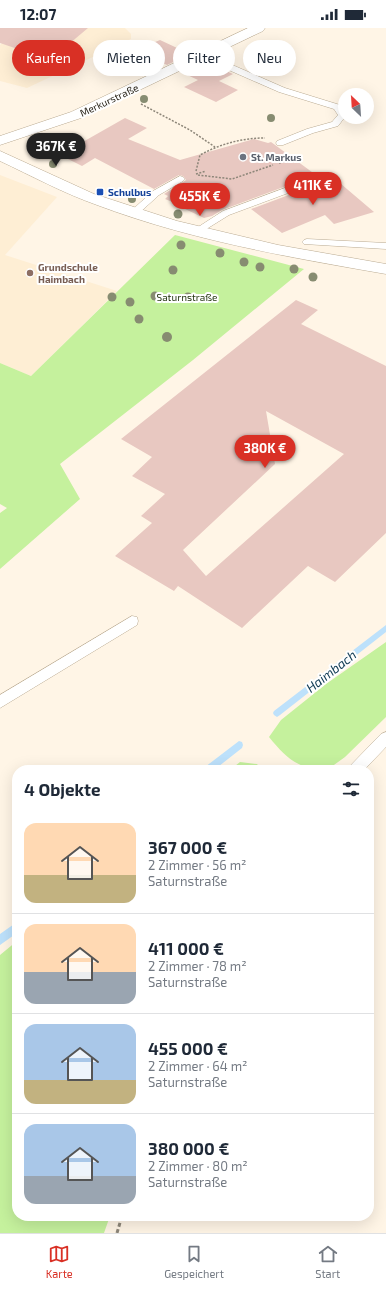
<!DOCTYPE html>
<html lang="de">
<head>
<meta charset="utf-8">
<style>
  :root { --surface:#fff; --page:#f6f6f7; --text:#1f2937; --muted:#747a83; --line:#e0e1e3; --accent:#d93025 }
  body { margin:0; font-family:"Exo 2",sans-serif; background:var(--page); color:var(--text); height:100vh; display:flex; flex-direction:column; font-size:15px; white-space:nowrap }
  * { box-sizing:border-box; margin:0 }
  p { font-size:13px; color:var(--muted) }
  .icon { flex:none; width:22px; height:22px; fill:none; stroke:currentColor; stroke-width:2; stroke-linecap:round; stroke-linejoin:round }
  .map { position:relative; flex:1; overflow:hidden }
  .sheet { position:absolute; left:12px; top:737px; width:362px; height:456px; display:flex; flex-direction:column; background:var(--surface); border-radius:16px; box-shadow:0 4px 16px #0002 }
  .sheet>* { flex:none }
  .top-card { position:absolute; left:12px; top:12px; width:362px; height:36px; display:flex; gap:8px }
  .needle { width:26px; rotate:335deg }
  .tools { position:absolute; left:338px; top:60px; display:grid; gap:8px }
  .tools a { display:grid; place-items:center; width:36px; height:36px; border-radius:50%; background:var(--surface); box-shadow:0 4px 16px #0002; font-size:20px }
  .price { position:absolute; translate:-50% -34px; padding:0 9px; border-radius:14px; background:var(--accent); color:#fff; font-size:13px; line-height:26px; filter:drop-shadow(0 1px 2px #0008) }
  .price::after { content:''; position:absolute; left:50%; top:24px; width:12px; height:9px; margin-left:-6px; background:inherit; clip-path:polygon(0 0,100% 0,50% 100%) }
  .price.on { background:#222; color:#fff }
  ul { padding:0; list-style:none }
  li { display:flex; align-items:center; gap:12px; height:100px; padding:0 12px }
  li+li { border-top:1px solid var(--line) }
  li span { display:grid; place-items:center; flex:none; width:112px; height:80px; border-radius:12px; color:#555 }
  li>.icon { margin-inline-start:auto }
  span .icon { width:48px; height:48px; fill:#fffc; stroke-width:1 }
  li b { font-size:17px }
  h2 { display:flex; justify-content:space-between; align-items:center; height:48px; padding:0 12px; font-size:17px }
  .pill { padding:0 14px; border-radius:18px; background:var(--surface); box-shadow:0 4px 16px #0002; font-size:14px; line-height:36px }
  .pill.on { background:var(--accent); color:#fff }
  .status { display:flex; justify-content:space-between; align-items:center; height:28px; padding:0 20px; background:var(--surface); direction:ltr }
  .status svg { height:11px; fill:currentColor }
  .tabs { display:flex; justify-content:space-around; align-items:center; height:56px; border-top:1px solid var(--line); background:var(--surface); font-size:11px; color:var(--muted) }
  .tabs a { display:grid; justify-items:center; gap:2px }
  .tabs .on { color:var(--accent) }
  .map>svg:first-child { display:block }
  .built { fill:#feeed4 }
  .green { fill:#c5f19d }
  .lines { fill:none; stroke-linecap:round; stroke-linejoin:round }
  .stream { fill:#bde1fb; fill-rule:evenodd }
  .building { fill:#e8c8c1; fill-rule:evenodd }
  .lane-casing { stroke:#baab93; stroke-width:1 }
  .secondary-casing { stroke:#baab93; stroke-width:1 }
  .path-far1 { stroke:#8d8679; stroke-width:1.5; stroke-dasharray:2 1.5; stroke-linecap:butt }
  .path { stroke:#8d8679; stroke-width:3; stroke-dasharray:4 2.5; stroke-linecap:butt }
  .lane { fill:#fff; fill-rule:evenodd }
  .secondary { fill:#fff; fill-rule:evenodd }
  .tree { fill:#878c71 }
  .worship-dot { fill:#6b7280; stroke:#fff; stroke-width:1.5 }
  .transit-dot { fill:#1a4fb4; stroke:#fff; stroke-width:1.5 }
  .education-dot { fill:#8d6e63; stroke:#fff; stroke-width:1.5 }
  .labels { text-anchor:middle; stroke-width:4; stroke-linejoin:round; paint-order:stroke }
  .far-street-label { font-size:10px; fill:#282319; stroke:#fff }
  .far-worship-label { font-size:10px; font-weight:bold; fill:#5b616d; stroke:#fff; text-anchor:start }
  .far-transit-label { font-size:10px; font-weight:bold; fill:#164399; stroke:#fff; text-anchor:start }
  .far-education-label { font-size:10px; font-weight:bold; fill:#785e54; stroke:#fff; text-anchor:start }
  .far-park-label { font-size:10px; fill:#253712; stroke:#fff }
  .water-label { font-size:13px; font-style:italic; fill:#113b54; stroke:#fff }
</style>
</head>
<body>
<div class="status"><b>12:07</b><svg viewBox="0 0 49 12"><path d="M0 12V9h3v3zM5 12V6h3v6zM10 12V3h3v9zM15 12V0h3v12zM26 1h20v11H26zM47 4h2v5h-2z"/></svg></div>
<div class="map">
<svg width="386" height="1205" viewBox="0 0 386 1205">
  <rect width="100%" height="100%" fill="#fff5e6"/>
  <!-- built -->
  <path class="built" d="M23,0h102l6,6v5l-104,49 -27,-7v-36z
    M0,147l57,22 -52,58 112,36 -86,85 -31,-13z"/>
  <!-- green -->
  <path class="green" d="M175,207l129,34 -111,91 -133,104 20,35 -80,70v-56l7,-5 -7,-4v-141l31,13z
    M386,614v75l-41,40 -18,13c-28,0 -41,-12 -58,-33l12,-17 45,-36z
    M240,734l17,2 5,6h-32z
    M17,913v275h93l-6,17h-104v-278z"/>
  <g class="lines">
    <!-- stream -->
    <path class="stream" d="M386,597v7l-106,83 -3,2 -3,-2 -1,-2 1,-2z
      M239,713l3,1 1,3 -1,3 -28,22h-10l1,-3z
      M17,894v11l-17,12v-11z"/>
  </g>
  <!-- building -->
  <path class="building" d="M0,0h88l-38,32 -50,-17z
    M160,12l30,14 -23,11 -31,-15z
    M204,33l29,13 -14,7 19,9 -22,12 -32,-15 14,-7 -17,-8z
    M125,90l22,10 -19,11 52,21 74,-21 14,4 3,-1 45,33 -94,35 -10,6 -8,2 -21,-10 2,-1 -20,-8 3,-3 -4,-2 22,-14 -3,-4 -4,-1 -25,14 -59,-31 -13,8 -40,-20 22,-12 17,9z
    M334,150l40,34 -40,12 -9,-9 -43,18 -31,-24z
    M296,272l22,10 -17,14 85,42v167l-51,49 -27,-16 -66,62 -64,-42 -4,5 -59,-35 37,-33 -11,-7 24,-22 -33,-18 20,-19 -31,-18zM266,383l78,43 -138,122 -23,-26 92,-86z"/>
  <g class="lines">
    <!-- lane casing -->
    <g class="lane-casing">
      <path id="lane" d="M199,25h6l80,35 55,17 5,8v4l-7,9 -25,7 -30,12h-6l-1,-2 1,-2 30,-12 25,-7 6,-7 -4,-6 -55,-17 -80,-35z
        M320,147l5,3 -2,2 -94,35 -29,18h-6l-2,-2 31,-20z
        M180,148l3,1 2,2 -2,2 -24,14 -22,20h-6l-2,-2 2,-2 22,-20z
        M307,211l79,4v6l-82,-5 -2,-2 2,-2z
        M132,588l5,1 1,4 -1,4 -137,83v-13z
        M386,704v15l-22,23h-16l2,-4 31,-32z"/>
    </g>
    <!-- secondary casing -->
    <g class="secondary-casing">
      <path id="secondary" d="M248,0h17l-2,3 -182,87 -81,27v-9l71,-24z
        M0,123l94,43 83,27 101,24 108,19v10c-98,-17 -196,-34 -289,-69 -34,-12 -65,-29 -97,-44z"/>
    </g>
    <!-- path-far1 -->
    <path class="path-far1" d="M141,76l49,26 25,17
      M279,135l19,-5 -3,-3
      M196,143l4,-16c20,-11 42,-17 65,-17
      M196,146l10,-3
      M198,147l34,4 41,-14"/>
    <!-- path -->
    <path class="path" d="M117,1205l5,-17"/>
    <!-- lane -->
    <use href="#lane" class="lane"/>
    <!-- secondary -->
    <use href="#secondary" class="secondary"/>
  </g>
  <!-- trees -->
  <g class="tree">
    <circle cx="144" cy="71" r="4"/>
    <circle cx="271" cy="90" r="4"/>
    <circle cx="53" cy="136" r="4"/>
    <circle cx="132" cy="171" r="4"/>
    <circle cx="178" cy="186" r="4.5"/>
    <circle cx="181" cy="217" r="4.5"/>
    <circle cx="220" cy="225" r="4.5"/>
    <circle cx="244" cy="234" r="4.5"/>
    <circle cx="260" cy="239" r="4.5"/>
    <circle cx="294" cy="241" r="4.5"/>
    <circle cx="173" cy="242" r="4.5"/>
    <circle cx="313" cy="249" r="4.5"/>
    <circle cx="155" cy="268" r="4.5"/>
    <circle cx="112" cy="269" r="4.5"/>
    <circle cx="188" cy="269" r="4.5"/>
    <circle cx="130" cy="274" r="4.5"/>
    <circle cx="139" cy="291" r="4.5"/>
    <circle cx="167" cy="309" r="5"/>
  </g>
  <!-- markers -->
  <circle class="worship-dot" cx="243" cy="129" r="4"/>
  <rect class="transit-dot" x="96" y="160" width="8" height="8" rx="2"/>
  <circle class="education-dot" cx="30" cy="245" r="4"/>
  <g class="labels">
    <!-- far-street labels -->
    <g class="far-street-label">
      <text transform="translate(109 72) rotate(-25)" y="4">Merkurstraße</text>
    </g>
    <!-- far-worship labels -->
    <g class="far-worship-label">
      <text x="251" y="133">St. Markus</text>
    </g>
    <!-- far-transit labels -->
    <g class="far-transit-label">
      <text x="108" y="168">Schulbus</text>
    </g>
    <!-- far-education labels -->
    <g class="far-education-label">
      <text x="38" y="243">Grundschule<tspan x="38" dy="12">Haimbach</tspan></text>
    </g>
    <!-- far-park labels -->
    <g class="far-park-label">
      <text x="187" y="273">Saturnstraße</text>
    </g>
    <!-- water labels -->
    <g class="water-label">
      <text transform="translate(331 643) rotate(-38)" y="5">Haimbach</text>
    </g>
  </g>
</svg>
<div class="tools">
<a><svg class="needle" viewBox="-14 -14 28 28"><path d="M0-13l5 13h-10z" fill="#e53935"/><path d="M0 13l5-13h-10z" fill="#747a83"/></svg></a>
</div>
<b class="price on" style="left:56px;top:139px">367K €</b>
<b class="price" style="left:313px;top:178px">411K €</b>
<b class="price" style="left:200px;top:189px">455K €</b>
<b class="price" style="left:265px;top:441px">380K €</b>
<div class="top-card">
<a class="pill on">Kaufen</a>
<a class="pill">Mieten</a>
<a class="pill">Filter</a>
<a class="pill">Neu</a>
</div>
<section class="sheet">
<h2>4 Objekte<svg class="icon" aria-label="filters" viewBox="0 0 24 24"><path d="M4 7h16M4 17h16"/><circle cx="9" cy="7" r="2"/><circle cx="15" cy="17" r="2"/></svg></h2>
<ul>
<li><span style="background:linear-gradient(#ffd9b3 65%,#c2b280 0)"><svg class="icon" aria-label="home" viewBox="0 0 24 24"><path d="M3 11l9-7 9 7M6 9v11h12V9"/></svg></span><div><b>367 000 €</b><p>2 Zimmer · 56 m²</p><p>Saturnstraße</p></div></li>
<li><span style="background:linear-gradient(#ffd9b3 60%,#9aa5b1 0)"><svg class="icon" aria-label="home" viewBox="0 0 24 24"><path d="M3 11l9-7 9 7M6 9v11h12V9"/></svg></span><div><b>411 000 €</b><p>2 Zimmer · 78 m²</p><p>Saturnstraße</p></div></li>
<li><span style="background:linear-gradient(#a9c7e8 70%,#c2b280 0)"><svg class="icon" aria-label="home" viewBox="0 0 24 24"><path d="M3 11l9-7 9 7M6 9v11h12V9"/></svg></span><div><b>455 000 €</b><p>2 Zimmer · 64 m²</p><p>Saturnstraße</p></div></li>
<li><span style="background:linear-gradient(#a9c7e8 65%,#9aa5b1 0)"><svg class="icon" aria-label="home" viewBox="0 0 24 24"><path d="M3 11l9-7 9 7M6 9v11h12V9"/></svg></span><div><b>380 000 €</b><p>2 Zimmer · 80 m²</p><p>Saturnstraße</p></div></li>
</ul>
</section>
</div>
<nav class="tabs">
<a class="on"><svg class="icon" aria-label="map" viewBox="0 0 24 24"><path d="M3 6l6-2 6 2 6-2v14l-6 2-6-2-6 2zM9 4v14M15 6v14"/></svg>Karte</a>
<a><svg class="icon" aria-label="saved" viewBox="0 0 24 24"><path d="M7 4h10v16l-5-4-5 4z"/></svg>Gespeichert</a>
<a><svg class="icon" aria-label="home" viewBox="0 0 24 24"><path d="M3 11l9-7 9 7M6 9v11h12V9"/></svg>Start</a>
</nav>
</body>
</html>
